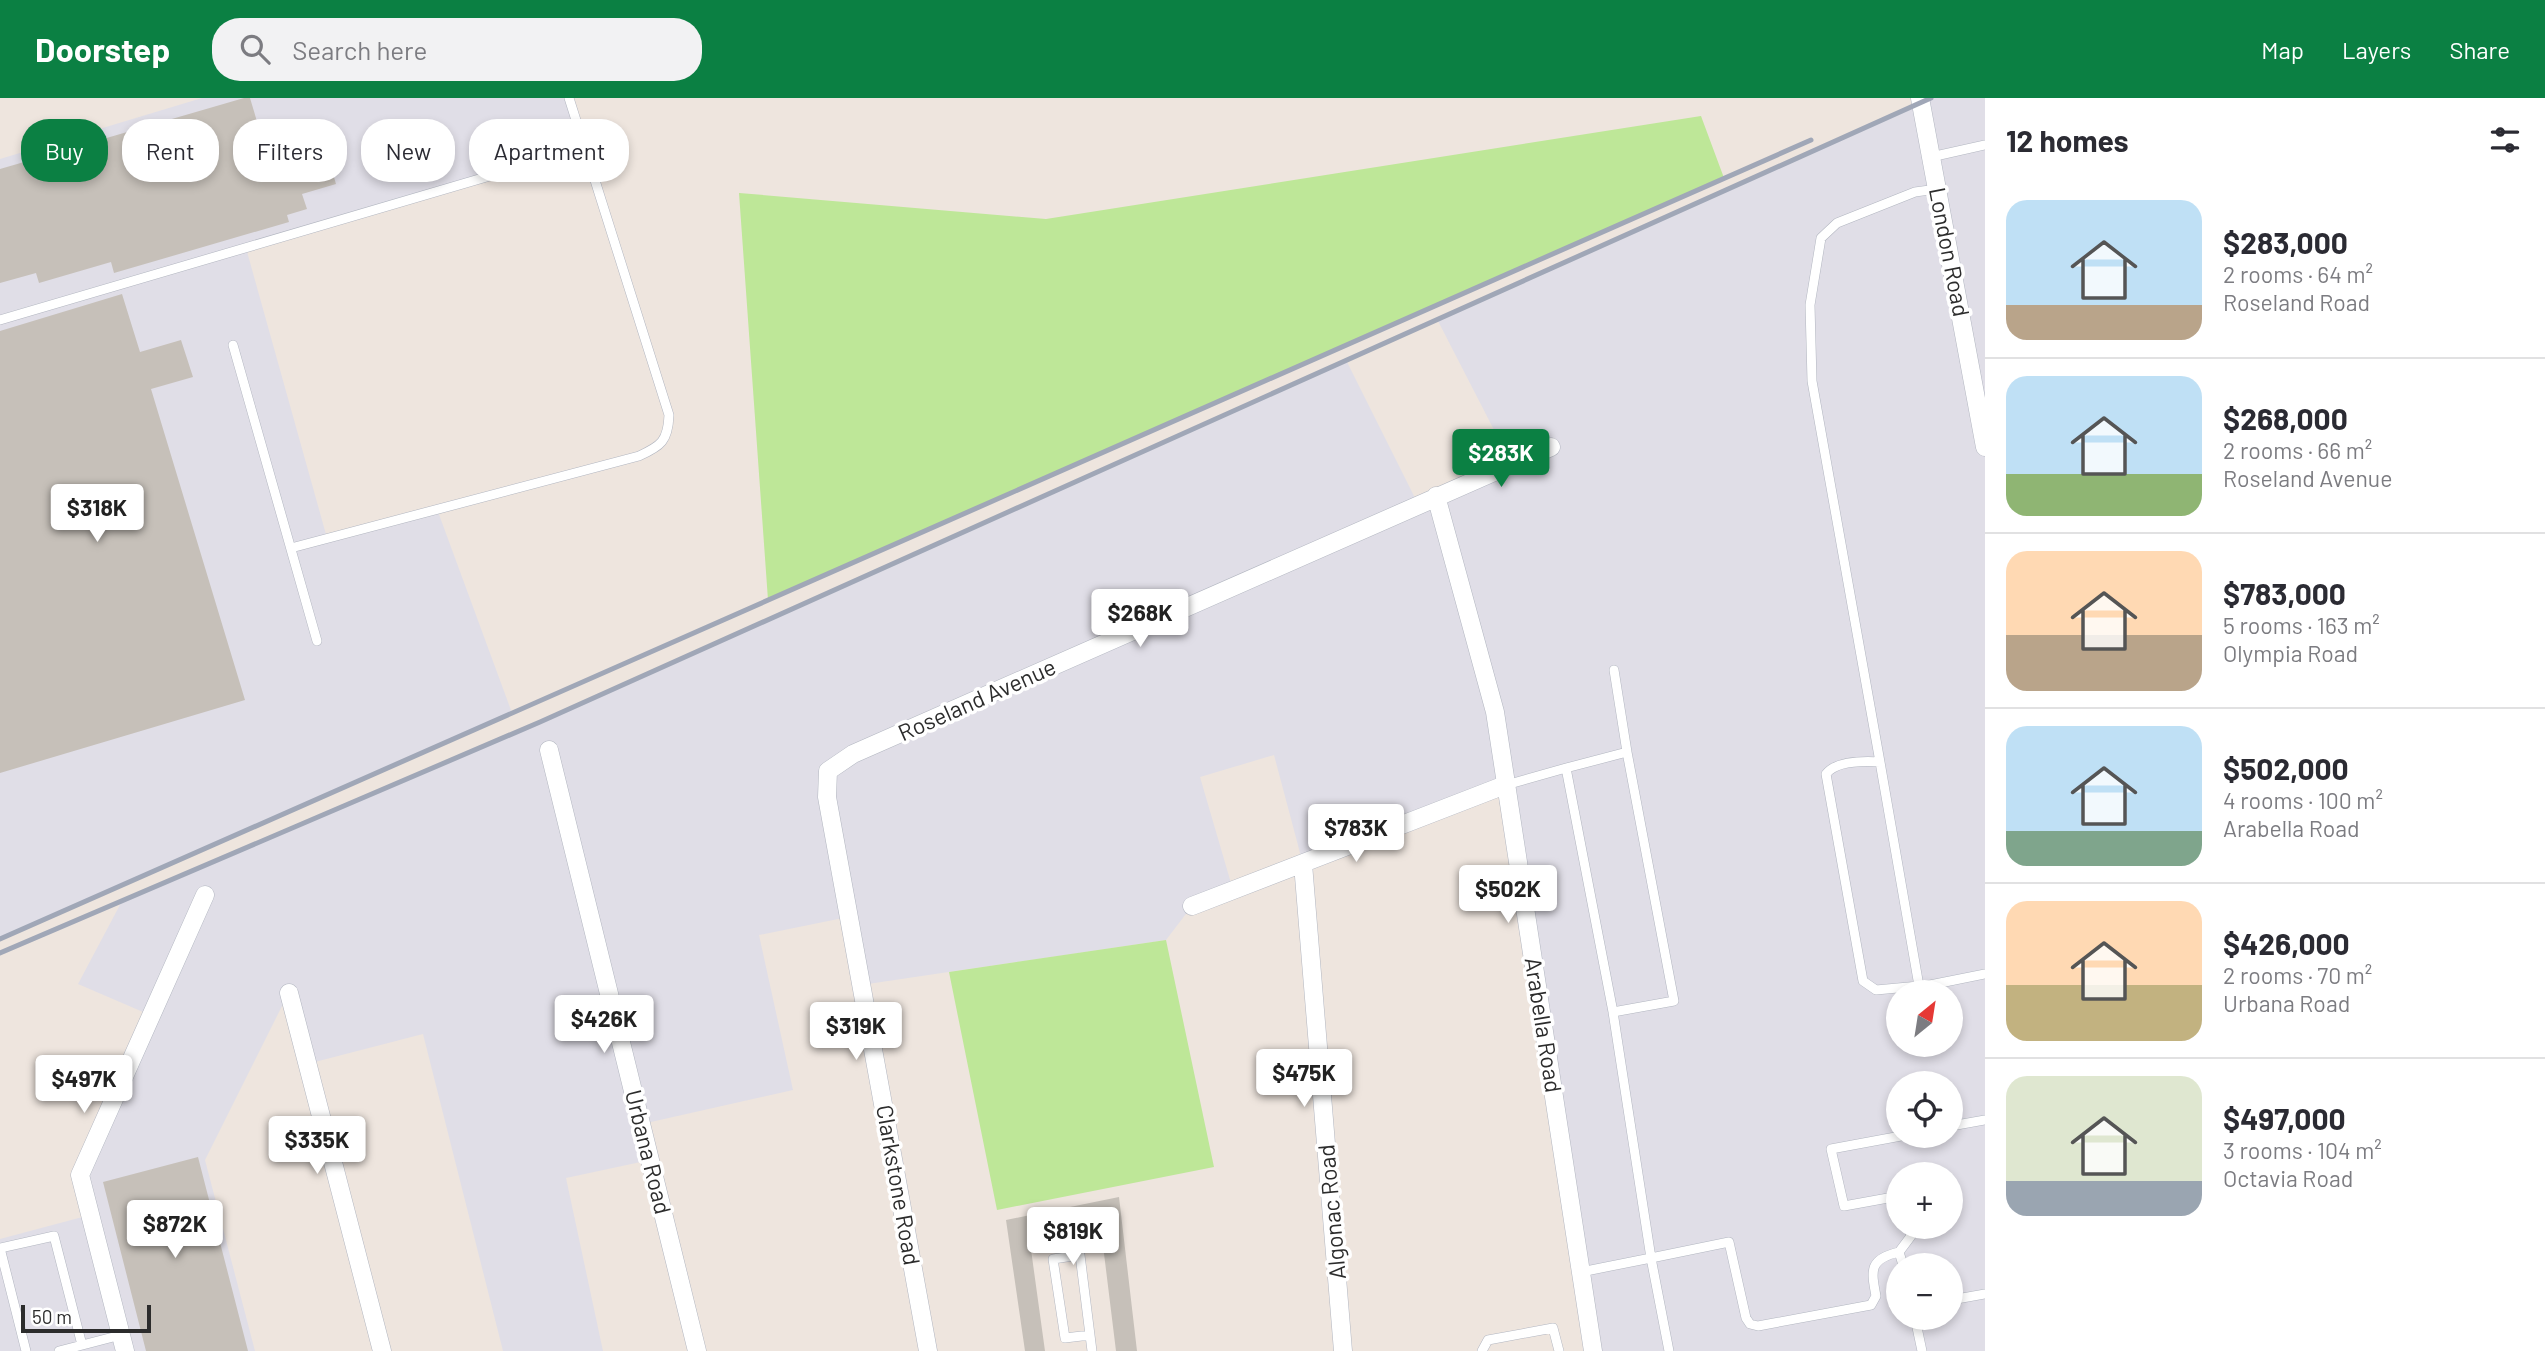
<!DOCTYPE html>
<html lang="en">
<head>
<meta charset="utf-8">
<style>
  :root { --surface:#fff; --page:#f2f2f3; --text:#2b2b33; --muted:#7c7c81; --line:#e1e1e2; --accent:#0b8043 }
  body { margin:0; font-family:Barlow,sans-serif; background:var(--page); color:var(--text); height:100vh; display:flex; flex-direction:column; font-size:26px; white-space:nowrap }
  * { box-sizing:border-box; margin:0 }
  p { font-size:23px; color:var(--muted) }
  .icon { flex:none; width:38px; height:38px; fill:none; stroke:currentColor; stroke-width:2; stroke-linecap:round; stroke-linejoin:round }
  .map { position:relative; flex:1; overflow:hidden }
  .details { display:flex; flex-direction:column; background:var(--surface); width:560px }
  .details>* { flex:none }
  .top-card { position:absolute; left:21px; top:21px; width:665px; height:63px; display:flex; gap:14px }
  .needle { width:46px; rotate:30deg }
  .controls { position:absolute; left:1886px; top:882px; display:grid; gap:14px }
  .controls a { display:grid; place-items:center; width:77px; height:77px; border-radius:50%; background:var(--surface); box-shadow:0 4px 10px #0003; font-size:35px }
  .scale { position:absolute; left:21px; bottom:18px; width:130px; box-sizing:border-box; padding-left:7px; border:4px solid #2c2c2c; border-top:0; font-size:19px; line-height:24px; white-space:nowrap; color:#2c2c2c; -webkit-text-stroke:5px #fff; paint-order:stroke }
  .price { position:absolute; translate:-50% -60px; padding:0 16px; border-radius:7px; background:#fff; color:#222; font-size:23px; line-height:46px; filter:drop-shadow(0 2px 4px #0008) }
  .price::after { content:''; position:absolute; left:50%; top:42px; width:21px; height:16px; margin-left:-10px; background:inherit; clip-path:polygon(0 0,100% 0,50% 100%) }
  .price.on { background:var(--accent); color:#fff }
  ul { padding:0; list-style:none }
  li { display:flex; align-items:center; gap:21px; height:175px; padding:0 21px }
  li+li { border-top:2px solid var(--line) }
  li span { display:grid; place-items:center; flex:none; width:196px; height:140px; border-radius:21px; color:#555 }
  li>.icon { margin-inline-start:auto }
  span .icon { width:84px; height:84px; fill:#fffc; stroke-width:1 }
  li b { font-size:30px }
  h2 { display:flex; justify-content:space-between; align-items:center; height:84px; padding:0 21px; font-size:30px }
  .pill { padding:0 24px; border-radius:28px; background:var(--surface); box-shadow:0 4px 10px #0003; font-size:24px; line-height:63px }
  .pill.on { background:var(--accent); color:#fff }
  header { display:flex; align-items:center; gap:42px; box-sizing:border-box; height:98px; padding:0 35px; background:var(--accent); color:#fff }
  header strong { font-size:33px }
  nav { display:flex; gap:38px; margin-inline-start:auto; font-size:24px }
  .search { width:490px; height:63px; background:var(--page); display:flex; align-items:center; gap:18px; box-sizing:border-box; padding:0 24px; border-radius:28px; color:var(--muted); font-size:26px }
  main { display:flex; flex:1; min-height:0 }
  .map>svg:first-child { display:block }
  .industrial { fill:#e0dee7; fill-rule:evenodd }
  .green { fill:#bee798 }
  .building { fill:#c6c0b9 }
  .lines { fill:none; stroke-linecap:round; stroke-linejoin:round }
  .service-casing { stroke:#b2b6c0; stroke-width:10 }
  .minor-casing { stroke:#b2b6c0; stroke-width:19 }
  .service { stroke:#fff; stroke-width:9 }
  .minor { stroke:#fff; stroke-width:18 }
  .rail { stroke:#a0a7b7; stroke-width:5 }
  .labels { text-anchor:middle; stroke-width:7; stroke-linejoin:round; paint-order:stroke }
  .street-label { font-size:23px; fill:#2c2c2c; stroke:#fff }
</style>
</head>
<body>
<header>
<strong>Doorstep</strong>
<div class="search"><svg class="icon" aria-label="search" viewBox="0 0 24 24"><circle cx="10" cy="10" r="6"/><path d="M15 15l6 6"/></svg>Search here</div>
<nav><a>Map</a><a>Layers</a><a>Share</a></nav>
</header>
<main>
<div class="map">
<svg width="1985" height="1253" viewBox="0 0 1985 1253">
  <rect width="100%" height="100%" fill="#eee5de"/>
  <!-- industrial -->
  <path class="industrial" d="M202,0h367l16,50 -339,100 81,290 110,-29 75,204 -512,226v-780z
    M1931,0h54v1253h-392l-88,-566 -202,79 -29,-109 -74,22 33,113 -41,16 -26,34 -305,45 -13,-68 -89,18 34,155 -151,34 8,36 -84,18 37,173h-100l-80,-317 -116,30 -19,-70 -83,166 50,191h-255v-112l90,-24 -10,-40 70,-160 -72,-31 44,-83 418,-179 806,-362 72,144 93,-41 -74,-144zM1899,894h52v53h-52zM1899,985h52v53h-52zM1899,1076h52v53h-52zM1899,1167h52v53h-52z"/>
  <!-- green -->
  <path class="green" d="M1701,18l23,62 -956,422 -29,-407 307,26z
    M1166,842l48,227 -217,43 -48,-238z"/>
  <!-- building -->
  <path class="building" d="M244,0h6l17,57 56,-16 13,45 -34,10 5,15 -20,6 2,7 -175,51 -3,-11 -72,21 -3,-10 -36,10v-114z
    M122,196l18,58 41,-12 12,37 -42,12 94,311 -245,73v-442z
    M198,1059l50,194h-102l-43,-169z
    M1119,1099l18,154h-21l-16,-130 -71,14 16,116h-20l-19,-131z"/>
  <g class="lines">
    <!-- service casing -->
    <g class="service-casing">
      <path id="service" d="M1931,59l54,-12
        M0,222l585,-172
        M233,247l84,296
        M291,450l348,-92c22,-10 29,-15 30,-41l-100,-317
        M1880,664l-68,-381 -2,-76 11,-67 16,-15 78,-31 22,-3
        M1566,670l61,-16 -13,-82
        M1506,687l60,-17 47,244 38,246 -70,14
        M1919,888l-39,-224c-16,-1 -44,-1 -54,12l37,207 13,9 54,-5 55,-11
        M1613,914l61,-11 -47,-249
        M1951,1028l34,-6
        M1899,1098l-55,10 -13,-57 70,-13
        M1903,1167l-4,-13 12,-16 -2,-9
        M1951,1202l34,-6
        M1915,1220l7,33
        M1090,1237l-25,3 -12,-79 27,-4 12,96
        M26,1253l-26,-103 54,-12 28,109
        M59,1253l62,-16
        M1482,1253l6,-11 65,-12 6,23
        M1669,1253l-18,-93 78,-16 17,76 4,6 8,2 113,-21 5,-9c-5,-26 -7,-37 23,-44"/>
    </g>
    <!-- minor casing -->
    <g class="minor-casing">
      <path id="minor" d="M1920,0l65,349
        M1436,398l59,216 98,639
        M549,652l148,601
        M1303,766l40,487
        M1192,808l313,-121
        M289,895l93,358
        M125,1253l-45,-176 125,-280
        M928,1253l-101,-554 1,-26 25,-17 698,-307"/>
    </g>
    <!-- service -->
    <use href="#service" class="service"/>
    <!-- minor -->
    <use href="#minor" class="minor"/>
    <!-- rail -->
    <path class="rail" d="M0,841l1811,-799
      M0,855l540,-231 1391,-624"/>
  </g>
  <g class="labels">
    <!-- street labels -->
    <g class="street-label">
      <text transform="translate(1949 154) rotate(79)" y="8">London Road</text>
      <text transform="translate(977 602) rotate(-24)" y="8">Roseland Avenue</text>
      <text transform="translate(1543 927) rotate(81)" y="8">Arabella Road</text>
      <text transform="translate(648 1054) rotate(76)" y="8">Urbana Road</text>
      <text transform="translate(898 1087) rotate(80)" y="8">Clarkstone Road</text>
      <text transform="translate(1332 1114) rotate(-95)" y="8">Algonac Road</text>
    </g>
  </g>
</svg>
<div class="controls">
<a><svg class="needle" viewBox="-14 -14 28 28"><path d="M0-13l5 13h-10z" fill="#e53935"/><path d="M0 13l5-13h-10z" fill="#7c7c81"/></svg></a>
<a><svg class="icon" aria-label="locate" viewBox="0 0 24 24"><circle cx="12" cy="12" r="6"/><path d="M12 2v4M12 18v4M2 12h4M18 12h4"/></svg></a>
<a>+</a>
<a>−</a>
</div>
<div class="scale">50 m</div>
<b class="price on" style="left:1501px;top:391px">$283K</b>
<b class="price" style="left:97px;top:446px">$318K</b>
<b class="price" style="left:1140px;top:551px">$268K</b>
<b class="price" style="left:1356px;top:766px">$783K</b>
<b class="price" style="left:1508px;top:827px">$502K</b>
<b class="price" style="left:604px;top:957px">$426K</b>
<b class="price" style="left:856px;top:964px">$319K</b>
<b class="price" style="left:1304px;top:1011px">$475K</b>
<b class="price" style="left:84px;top:1017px">$497K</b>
<b class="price" style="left:317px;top:1078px">$335K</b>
<b class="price" style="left:175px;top:1162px">$872K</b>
<b class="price" style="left:1073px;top:1169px">$819K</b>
<div class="top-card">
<a class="pill on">Buy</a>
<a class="pill">Rent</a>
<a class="pill">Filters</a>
<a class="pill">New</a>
<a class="pill">Apartment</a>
</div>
</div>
<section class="details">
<h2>12 homes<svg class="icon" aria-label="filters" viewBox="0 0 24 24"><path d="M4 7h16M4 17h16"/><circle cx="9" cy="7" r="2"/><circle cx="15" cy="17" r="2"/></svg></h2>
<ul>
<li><span style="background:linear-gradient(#bfe0f5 75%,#b9a48a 0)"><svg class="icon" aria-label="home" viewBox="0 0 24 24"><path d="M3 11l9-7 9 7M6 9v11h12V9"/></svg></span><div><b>$283,000</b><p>2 rooms · 64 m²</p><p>Roseland Road</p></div></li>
<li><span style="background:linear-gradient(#bfe0f5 70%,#8fb573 0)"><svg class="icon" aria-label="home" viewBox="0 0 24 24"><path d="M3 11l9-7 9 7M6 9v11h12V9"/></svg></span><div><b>$268,000</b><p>2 rooms · 66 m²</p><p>Roseland Avenue</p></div></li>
<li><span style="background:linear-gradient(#ffd9b3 60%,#b9a48a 0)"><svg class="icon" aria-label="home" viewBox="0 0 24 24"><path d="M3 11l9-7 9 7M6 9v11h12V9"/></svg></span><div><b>$783,000</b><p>5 rooms · 163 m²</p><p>Olympia Road</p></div></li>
<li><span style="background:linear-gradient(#bfe0f5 75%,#7fa58c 0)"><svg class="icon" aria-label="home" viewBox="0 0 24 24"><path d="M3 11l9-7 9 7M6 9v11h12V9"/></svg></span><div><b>$502,000</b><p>4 rooms · 100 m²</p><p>Arabella Road</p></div></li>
<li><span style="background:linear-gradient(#ffd9b3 60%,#c2b280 0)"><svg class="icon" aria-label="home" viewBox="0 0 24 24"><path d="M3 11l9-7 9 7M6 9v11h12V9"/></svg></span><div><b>$426,000</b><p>2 rooms · 70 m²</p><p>Urbana Road</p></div></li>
<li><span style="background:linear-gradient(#dfe7d0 75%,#9aa5b1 0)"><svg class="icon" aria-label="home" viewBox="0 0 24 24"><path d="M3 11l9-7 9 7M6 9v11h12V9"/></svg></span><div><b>$497,000</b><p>3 rooms · 104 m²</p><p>Octavia Road</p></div></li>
</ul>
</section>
</main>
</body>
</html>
